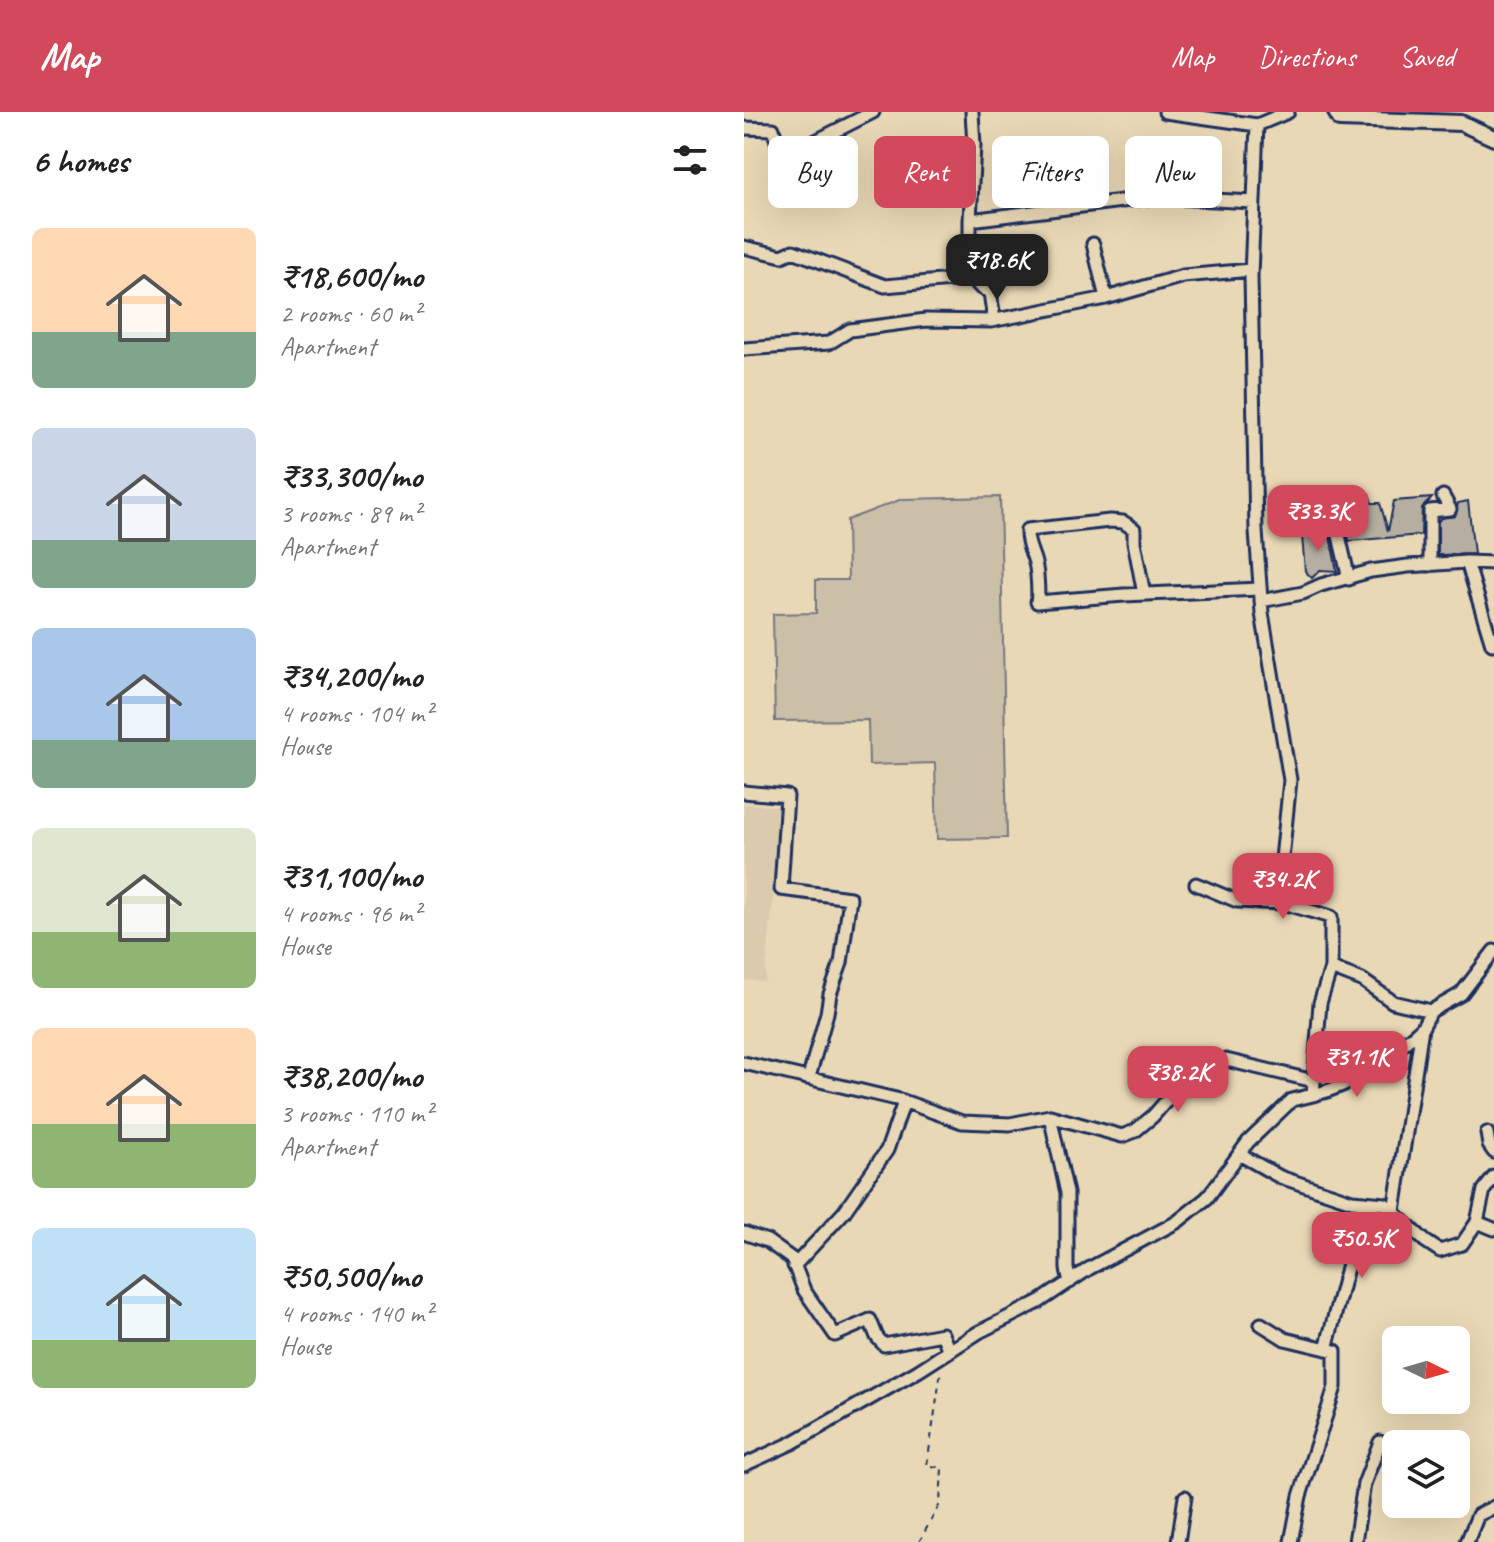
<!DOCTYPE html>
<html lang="en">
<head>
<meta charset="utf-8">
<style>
  :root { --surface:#fff; --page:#f2f2f2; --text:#222; --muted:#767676; --accent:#d1495b }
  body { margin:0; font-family:Caveat,sans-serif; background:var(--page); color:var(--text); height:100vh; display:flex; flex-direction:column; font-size:30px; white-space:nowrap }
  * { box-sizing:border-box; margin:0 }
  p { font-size:26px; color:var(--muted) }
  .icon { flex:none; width:44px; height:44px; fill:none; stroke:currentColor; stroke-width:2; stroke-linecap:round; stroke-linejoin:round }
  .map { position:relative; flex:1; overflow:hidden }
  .details { display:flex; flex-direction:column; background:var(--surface); width:744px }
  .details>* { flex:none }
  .hud { position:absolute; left:24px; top:24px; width:606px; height:72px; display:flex; gap:16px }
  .needle { width:52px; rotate:95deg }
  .fabs { position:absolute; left:638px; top:1214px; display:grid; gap:16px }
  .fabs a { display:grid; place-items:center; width:88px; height:88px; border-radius:12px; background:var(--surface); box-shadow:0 8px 32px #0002; font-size:40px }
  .price { position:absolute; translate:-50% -68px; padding:0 18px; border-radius:16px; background:var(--accent); color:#fff; font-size:26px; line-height:52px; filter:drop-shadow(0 2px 4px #0008) }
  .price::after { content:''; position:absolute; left:50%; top:48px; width:24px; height:18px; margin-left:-12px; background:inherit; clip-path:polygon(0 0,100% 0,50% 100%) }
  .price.active { background:#222; color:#fff }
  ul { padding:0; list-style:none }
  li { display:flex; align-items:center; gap:24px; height:200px; padding:0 32px }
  li span { display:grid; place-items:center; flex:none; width:224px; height:160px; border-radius:12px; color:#555 }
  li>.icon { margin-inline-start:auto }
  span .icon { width:96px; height:96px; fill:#fffc; stroke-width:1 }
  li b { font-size:34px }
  h2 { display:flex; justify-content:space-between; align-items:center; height:96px; padding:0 32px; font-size:34px }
  .chip { padding:0 28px; border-radius:12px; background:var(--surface); box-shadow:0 8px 32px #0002; font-size:28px; line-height:72px }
  .chip.active { background:var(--accent); color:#fff }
  header { display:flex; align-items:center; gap:48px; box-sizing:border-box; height:112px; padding:0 40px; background:var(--accent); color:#fff }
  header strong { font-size:38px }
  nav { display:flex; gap:44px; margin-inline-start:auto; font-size:28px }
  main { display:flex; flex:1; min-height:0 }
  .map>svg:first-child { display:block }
  .built { fill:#dacbaf }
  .green { fill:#cbbfa8; stroke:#737783; stroke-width:2 }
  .building { fill:#b6aea0; stroke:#1b2f5e; stroke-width:2 }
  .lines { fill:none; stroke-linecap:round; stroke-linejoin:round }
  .minor-casing { stroke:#1b2f5e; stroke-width:17 }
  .tertiary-casing { stroke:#1b2f5e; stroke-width:20 }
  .path { stroke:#1b2f5e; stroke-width:2; stroke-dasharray:6 6; stroke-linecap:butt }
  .minor { stroke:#e9d8b5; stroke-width:11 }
  .tertiary { stroke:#e9d8b5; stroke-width:14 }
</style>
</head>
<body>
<header>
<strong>Map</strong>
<nav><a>Map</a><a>Directions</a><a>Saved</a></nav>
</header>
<main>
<section class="details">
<h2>6 homes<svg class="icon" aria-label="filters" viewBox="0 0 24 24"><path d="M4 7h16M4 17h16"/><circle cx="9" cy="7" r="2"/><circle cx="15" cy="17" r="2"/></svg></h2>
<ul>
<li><span style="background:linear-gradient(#ffd9b3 65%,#7fa58c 0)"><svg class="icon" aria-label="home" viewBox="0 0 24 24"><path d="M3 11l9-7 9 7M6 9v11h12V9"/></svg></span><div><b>₹18,600/mo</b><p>2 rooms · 60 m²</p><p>Apartment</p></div></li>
<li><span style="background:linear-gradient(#c9d6e8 70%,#7fa58c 0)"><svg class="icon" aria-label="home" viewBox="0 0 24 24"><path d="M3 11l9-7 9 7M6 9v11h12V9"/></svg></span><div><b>₹33,300/mo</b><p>3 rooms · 89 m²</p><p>Apartment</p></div></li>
<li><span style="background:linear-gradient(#a9c7e8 70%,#7fa58c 0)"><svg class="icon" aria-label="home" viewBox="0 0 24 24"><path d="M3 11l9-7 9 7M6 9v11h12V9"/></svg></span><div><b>₹34,200/mo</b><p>4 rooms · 104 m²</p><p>House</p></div></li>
<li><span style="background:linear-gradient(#dfe7d0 65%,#8fb573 0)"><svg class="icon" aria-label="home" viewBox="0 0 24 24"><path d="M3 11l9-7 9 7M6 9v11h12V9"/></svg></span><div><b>₹31,100/mo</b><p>4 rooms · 96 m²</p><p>House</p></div></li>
<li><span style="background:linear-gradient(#ffd9b3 60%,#8fb573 0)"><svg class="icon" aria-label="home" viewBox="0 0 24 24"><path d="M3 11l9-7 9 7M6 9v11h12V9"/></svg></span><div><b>₹38,200/mo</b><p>3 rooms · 110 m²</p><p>Apartment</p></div></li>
<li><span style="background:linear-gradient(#bfe0f5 70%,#8fb573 0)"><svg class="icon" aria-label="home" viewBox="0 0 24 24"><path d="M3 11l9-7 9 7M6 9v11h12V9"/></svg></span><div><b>₹50,500/mo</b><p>4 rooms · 140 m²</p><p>House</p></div></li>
</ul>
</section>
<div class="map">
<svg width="750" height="1430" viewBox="0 0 750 1430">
  <rect width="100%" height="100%" fill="#e9d8b5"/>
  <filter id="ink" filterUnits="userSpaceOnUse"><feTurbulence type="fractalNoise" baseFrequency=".0125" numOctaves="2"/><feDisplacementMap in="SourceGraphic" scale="16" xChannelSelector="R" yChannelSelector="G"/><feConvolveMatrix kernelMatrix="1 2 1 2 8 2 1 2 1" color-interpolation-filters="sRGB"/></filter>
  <g filter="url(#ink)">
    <!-- built -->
    <path class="built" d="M0,692l38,3 -17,175 -21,-2z"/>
    <!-- green -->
    <path class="green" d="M256,385l7,341 -70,1 -2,-76 -66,2 -1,-45 -93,1 -2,-107 43,-1v-33h32l-1,-60 55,-21z"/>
    <!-- building -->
    <path class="building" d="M625,382l3,9h8l8,28 6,-30 38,-3 -10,10 -1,27 -72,6 -3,-21 -13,-2 1,-12 22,-4z
      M724,389l6,53 -36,1v-33l3,-4 14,-2 3,-13z
      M561,416h7l3,9 15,-1 7,35 -17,-1 -8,8 -7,-7 -3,-35z"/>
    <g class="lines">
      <!-- minor casing -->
      <g class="minor-casing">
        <path id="minor" d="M228,0l2,33 -4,75 184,-23 100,5
          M421,0l92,13
          M0,16l29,1 7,21 26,-4 67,-34
          M349,132l13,54
          M0,135l38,9 11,-5 92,35 78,-7 7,-3v-56
          M226,164l11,12 9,4 4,28
          M0,237l85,-6 21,-13 76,-10 65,1 115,-23 77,-22 68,-6
          M568,404l14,11h11l12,52
          M723,450l25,82
          M686,453v-54l20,-2 -7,-13
          M400,482l-10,-52v-13l-11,-7 -13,-1 -83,9c-1,13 5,21 8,33 2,7 4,31 2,39l87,-7 136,-6
          M517,489l42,-8 18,-8 50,-14 37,-5 59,-4 27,1
          M0,680l43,4 -6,93 69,9 -9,65 -11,31 -3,19 -18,64
          M452,772l41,17 46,2
          M587,856l31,12 31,22 38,9 30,-17 33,-43
          M0,951l156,37 62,22 48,2 40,-8 17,77v76l3,13
          M569,983c46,-11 74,-37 109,-67
          M306,1004l72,20 13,-5 18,-15 41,-47 32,-9 88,21
          M743,1021l2,12 5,7
          M495,1042l41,23 72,24 33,3 40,37 15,10 22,-7 15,-22 17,7
          M650,1099l28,-183 9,-17
          M733,1110l7,-32 10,-13
          M0,1121l23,8 25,18 12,31 31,45 35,-15 7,17 7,8 58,-11 7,17
          M50,1154l50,-54 43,-62 17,-48
          M517,1212l24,15 50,12v36l-35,109 -9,46
          M582,1237l38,-147
          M0,1353l48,-22 126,-72 61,-39 60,-30 51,-34 87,-46 30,-24 41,-56 44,-42 21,-5 7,-92 11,-35v-51l-48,-14 -1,-44 8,-79 -28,-167 -6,-82 -5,-255 6,-151 31,-13
          M434,1430l7,-45
          M611,1430l9,-58 16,-42
          M723,1430l11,-27 16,-8"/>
      </g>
      <!-- tertiary casing -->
      <g class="tertiary-casing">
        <path id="tertiary" d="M592,0l4,7 121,4 33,15"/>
      </g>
      <!-- path -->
      <path class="path" d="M175,1430l21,-38 2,-36 -15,-3 14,-94"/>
      <!-- minor -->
      <use href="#minor" class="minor"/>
      <!-- tertiary -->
      <use href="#tertiary" class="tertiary"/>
    </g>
  </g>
</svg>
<div class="fabs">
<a><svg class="needle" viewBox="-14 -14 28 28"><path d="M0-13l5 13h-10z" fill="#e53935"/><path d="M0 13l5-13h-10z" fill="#767676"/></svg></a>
<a><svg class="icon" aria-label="layers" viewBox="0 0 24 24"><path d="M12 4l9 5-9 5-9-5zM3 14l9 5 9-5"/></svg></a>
</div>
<b class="price active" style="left:253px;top:190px">₹18.6K</b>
<b class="price" style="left:574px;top:441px">₹33.3K</b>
<b class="price" style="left:539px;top:809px">₹34.2K</b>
<b class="price" style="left:613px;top:987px">₹31.1K</b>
<b class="price" style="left:434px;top:1002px">₹38.2K</b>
<b class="price" style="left:618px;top:1168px">₹50.5K</b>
<div class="hud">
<a class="chip">Buy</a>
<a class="chip active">Rent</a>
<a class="chip">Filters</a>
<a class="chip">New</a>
</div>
</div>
</main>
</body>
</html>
